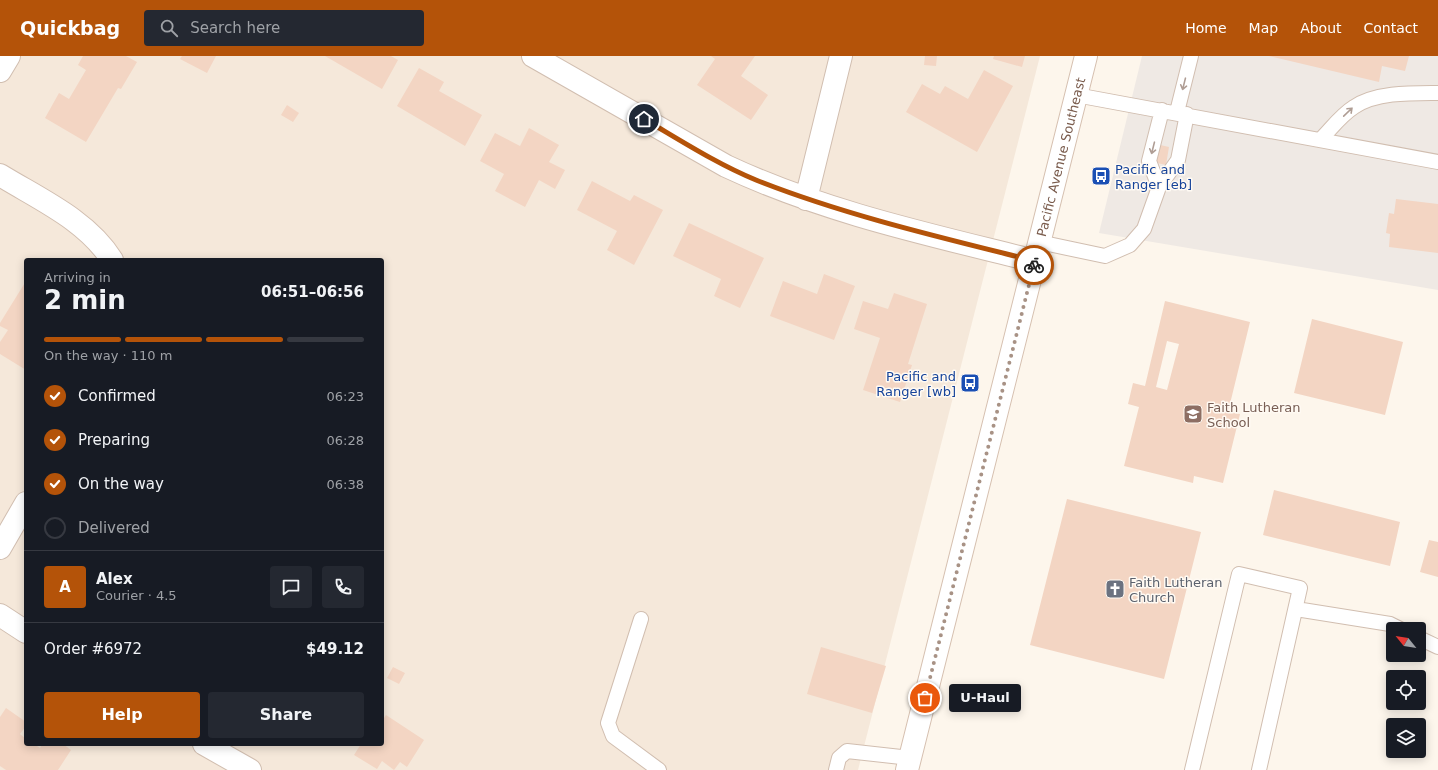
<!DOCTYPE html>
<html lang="en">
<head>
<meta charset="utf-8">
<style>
  body { margin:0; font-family:"DejaVu Sans",sans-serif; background:#242831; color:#f1f3f6; height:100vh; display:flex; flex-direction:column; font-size:15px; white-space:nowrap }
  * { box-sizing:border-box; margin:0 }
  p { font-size:13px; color:#9ea1a6 }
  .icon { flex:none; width:22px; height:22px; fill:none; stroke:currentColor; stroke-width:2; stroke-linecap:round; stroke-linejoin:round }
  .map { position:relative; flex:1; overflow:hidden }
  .details { position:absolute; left:24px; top:202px; width:360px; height:488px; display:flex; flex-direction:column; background:#171b24; border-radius:4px; box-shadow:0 2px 10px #0003 }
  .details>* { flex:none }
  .needle { width:26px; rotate:300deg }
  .buttons { position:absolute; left:1386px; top:566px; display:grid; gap:8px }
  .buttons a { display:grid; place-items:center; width:40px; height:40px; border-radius:4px; background:#171b24; box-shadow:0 2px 10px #0003; font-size:20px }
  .pin { position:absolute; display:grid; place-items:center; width:34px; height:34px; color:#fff; margin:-17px; border:2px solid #fff; border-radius:50%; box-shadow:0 1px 4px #0007 }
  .courier { position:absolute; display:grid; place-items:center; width:40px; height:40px; margin:-20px; border:3px solid #b45309; border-radius:50%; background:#fff; color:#222; box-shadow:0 1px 5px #0007 }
  .bubble { position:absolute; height:28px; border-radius:4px; background:#171b24; box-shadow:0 2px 10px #0003; font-size:13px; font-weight:600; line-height:28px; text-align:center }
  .overview em { font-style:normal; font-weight:600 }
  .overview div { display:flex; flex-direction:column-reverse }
  .overview { display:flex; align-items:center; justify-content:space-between; height:68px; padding:0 20px }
  h1 { font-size:26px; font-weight:600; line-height:30px }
  .bar { display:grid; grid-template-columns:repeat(4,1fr); gap:6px 4px; align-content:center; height:48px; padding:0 20px }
  .bar i { height:5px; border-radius:3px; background:#363941 }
  .bar .on { background:#b45309 }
  .bar p { grid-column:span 4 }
  .line { display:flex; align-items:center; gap:10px; padding:0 20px; border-top:1px solid #363941 }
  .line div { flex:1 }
  .round { display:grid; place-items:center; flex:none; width:42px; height:42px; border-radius:4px; background:#242831 }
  ol { padding:0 20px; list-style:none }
  li { display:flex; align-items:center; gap:12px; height:44px }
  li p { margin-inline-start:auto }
  li .icon { padding:4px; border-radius:50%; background:#b45309; color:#fff; stroke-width:4 }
  li:last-child { color:#9ea1a6 }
  li i { width:22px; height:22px; border:2px solid #363941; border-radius:50% }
  .cta { display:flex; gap:8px; margin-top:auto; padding:8px 20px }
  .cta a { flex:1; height:46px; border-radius:4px; background:#b45309; color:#fff; font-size:16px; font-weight:600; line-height:46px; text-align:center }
  .cta a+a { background:#242831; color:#f1f3f6 }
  header { display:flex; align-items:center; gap:24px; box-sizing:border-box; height:56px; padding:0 20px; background:#b45309; color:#fff }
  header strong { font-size:19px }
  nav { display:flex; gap:22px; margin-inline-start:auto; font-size:14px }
  .search { width:280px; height:36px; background:#242831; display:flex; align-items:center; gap:10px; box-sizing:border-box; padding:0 14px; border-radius:4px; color:#9ea1a6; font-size:15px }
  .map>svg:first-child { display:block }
  .residential { fill:#f5e8da; fill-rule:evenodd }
  .industrial { fill:#efe9e4 }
  .building { fill:#f3d5c3; fill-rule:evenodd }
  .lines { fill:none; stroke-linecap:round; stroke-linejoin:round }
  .lane-casing { stroke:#d1beb0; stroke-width:16 }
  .street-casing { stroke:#d1beb0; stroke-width:24 }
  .secondary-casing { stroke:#d6c0b0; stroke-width:24 }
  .lane { stroke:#fff; stroke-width:14 }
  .street { stroke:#fff; stroke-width:22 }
  .secondary { stroke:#fff; stroke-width:22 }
  .oneway { stroke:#af9d94 }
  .done { stroke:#a89285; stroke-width:4; stroke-dasharray:0 7.2 }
  .route { stroke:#b45309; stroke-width:5 }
  .labels { text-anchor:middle; stroke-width:3; stroke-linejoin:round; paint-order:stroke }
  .street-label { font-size:13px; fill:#7a5c4d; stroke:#fffaf3 }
  .transit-label { font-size:13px; fill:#164399; stroke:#fffaf3; text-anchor:start }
  .education-label { font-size:13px; fill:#785e54; stroke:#fffaf3; text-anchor:start }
  .worship-label { font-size:13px; fill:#5b616d; stroke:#fffaf3; text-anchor:start }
</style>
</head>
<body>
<header>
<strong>Quickbag</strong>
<div class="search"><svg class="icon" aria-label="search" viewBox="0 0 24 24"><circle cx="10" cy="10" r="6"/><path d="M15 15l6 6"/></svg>Search here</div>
<nav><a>Home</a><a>Map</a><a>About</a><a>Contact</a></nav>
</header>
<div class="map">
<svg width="1438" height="714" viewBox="0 0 1438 714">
  <rect width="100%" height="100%" fill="#fdf6ec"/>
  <path class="residential" d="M0,0h1040l-182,714h-858zM26,204h356v484h-356z"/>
  <path class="industrial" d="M1142,0h296v234l-339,-57z"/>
  <path class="building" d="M83,0h43l11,6 -16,27 -3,-1 -32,54 -41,-24 14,-25 10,6 17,-29 -8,-5z
    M182,0h34l-9,17 -27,-14z
    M325,0h66l7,4 -16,29z
    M711,0h44l-14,20 27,19 -17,25 -54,-35 18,-26z
    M925,0h12l-1,10 -12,-1z
    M994,0h31l-3,11 -29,-8z
    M1269,0h140l-4,15 -23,-5 -3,16z
    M419,12l25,14 -5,9 43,24 -17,31 -68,-40z
    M984,14l29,16 -36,66 -71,-40 16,-28 18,10 5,-8 23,13z
    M287,49l12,8 -6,9 -12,-7z
    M529,72l30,17 -10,17 16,8 -10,19 -16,-9 -14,27 -30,-16 9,-17 -24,-13 15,-28 25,13z
    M1156,88l13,3 -3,18 -13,-3z
    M592,125l38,20 4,-6 29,15 -29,55 -27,-15 10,-19 -40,-21z
    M1396,143l42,5v49l-49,-6 1,-13 -4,-1 3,-20 5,1z
    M689,167l75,35 -24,50 -26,-12 7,-17 -48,-23z
    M824,218l31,12 -21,54 -64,-24 13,-35 34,13z
    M26,225v89l-26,-16v-12l8,-12 -8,-4v-3z
    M894,237l33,11 -19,60 4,1 -12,37 -37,-12 17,-52 -26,-9 9,-28 25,8z
    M1165,245l85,21 -22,90 12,2 -17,69 -29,-7 -1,7 -69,-17 15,-59 -11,-3 5,-21 12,3zM1167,285l12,3 -12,46 -11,-3z
    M1312,263l91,23 -18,73 -91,-22z
    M1274,434l126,32 -10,44 -127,-31z
    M1067,443l134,33 -37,147 -134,-34z
    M1429,484l9,2v35l-18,-5z
    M821,591l65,19 -14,47 -65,-19z
    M393,611l12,6 -6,11 -12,-6z
    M6,652l20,14v4l-6,8 6,5v5h8l6,4 2,-4h21l8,6 -13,20h-52l-6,-4v-49z
    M386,659l38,25 -17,27 -7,-5 -6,8 -12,-9 -5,8 -23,-14 7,-11h21v-23z"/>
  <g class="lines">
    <g class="lane-casing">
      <path id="lane" d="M1076,39l362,67
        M1162,54l-13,51 10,26 19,-27 9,-46
        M1177,56l14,-56
        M1320,84c11,-11 21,-25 34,-33 22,-15 58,-14 84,-14
        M1039,186l66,14 25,-11 14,-16 15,-42
        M1296,553l94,15 10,5
        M641,563l-33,104 5,13 46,34
        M1419,582l19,9
        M836,714l3,-12 8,-7 63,7
        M1192,714l47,-196 61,14 -41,182"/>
    </g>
    <g class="street-casing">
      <path id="street" d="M533,0l193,110c98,46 205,69 309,95
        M0,15l9,-15
        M0,119c39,24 87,45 112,85
        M806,143l35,-143
        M0,492l26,-45
        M0,559l26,17
        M204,688l46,26"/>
    </g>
    <g class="secondary-casing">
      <g id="secondary">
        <path id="s1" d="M907,714l179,-714"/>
      </g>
    </g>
    <use href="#lane" class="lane"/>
    <use href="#street" class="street"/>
    <use href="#secondary" class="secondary"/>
  </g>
  <defs><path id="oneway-shaft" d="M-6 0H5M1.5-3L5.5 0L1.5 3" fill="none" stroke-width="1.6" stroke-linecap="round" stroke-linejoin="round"/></defs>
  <g class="oneway">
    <use href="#oneway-shaft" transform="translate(1184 28) rotate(104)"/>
    <use href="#oneway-shaft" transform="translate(1348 56) rotate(-44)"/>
    <use href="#oneway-shaft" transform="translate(1153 92) rotate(104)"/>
  </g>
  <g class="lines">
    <path class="done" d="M925,642l109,-433"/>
    <path class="route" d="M644,63c36,21 73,45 112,61 88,35 187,58 279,81l-1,4"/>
  </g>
  <defs>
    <g id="bus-square" transform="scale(1)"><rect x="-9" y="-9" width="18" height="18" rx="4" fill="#1a4fb4" stroke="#fffaf3"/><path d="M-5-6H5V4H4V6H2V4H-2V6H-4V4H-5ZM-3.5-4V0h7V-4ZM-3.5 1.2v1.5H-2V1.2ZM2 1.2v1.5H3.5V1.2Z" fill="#fff"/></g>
    <g id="school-square" transform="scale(1)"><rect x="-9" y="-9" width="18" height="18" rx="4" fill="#8d6e63" stroke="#fffaf3"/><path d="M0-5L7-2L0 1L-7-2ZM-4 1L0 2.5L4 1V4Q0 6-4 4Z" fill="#fff"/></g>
    <g id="church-square" transform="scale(1)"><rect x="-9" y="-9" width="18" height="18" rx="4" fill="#6b7280" stroke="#fffaf3"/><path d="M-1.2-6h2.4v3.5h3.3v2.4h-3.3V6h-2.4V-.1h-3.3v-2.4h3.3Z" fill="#fff"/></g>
  </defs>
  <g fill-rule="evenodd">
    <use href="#bus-square" x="1101" y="120"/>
    <use href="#bus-square" x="970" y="327"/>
    <use href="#school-square" x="1193" y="358"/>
    <use href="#church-square" x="1115" y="533"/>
  </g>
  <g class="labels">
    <g class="street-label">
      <text dy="5" stroke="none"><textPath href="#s1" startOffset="632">Pacific Avenue Southeast</textPath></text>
    </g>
    <g class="transit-label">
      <text x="1115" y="118">Pacific and<tspan x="1115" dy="15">Ranger [eb]</tspan></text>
      <text x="956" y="325" text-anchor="end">Pacific and<tspan x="956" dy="15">Ranger [wb]</tspan></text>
    </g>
    <g class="education-label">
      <text x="1207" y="356">Faith Lutheran<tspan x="1207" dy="15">School</tspan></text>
    </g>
    <g class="worship-label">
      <text x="1129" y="531">Faith Lutheran<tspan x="1129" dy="15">Church</tspan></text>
    </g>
  </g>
</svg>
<div class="buttons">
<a><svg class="needle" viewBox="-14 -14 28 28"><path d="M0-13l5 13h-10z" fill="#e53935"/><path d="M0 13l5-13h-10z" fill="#9ea1a6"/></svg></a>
<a><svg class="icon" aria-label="locate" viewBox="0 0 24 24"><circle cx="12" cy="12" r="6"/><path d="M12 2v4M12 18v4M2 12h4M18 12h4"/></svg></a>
<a><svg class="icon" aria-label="layers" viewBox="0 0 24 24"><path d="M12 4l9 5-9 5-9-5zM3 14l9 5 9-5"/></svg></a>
</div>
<div class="pin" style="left:925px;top:642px;background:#ea580c"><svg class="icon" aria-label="bag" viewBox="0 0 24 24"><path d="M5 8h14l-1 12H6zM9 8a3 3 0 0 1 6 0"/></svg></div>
<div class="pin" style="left:644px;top:63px;background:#1f2937"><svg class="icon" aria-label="home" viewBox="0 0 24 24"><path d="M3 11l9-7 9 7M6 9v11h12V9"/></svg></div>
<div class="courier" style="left:1034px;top:209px"><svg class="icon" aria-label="bike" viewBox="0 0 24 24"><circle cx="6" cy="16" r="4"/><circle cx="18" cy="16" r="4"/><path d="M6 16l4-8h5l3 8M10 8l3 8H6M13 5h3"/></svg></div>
<div class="bubble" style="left:949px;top:628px;width:72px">U-Haul</div>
<section class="details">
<div class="overview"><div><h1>2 min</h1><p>Arriving in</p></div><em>06:51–06:56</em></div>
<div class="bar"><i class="on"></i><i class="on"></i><i class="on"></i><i></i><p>On the way · 110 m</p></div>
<ol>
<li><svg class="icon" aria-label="check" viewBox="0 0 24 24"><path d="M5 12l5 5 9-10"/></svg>Confirmed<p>06:23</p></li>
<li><svg class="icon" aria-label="check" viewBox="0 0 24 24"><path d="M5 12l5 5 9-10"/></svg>Preparing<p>06:28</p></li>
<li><svg class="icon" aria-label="check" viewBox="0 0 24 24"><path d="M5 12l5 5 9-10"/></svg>On the way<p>06:38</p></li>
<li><i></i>Delivered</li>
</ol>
<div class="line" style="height:72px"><b class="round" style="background:#b45309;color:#fff">A</b><div><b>Alex</b><p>Courier · 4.5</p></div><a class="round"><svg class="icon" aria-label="chat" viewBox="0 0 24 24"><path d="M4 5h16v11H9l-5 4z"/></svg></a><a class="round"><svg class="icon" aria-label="phone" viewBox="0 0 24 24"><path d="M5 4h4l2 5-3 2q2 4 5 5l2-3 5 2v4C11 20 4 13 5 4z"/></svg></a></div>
<div class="line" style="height:52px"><div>Order #6972</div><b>$49.12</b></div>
<div class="cta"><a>Help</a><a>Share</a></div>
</section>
</div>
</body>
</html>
